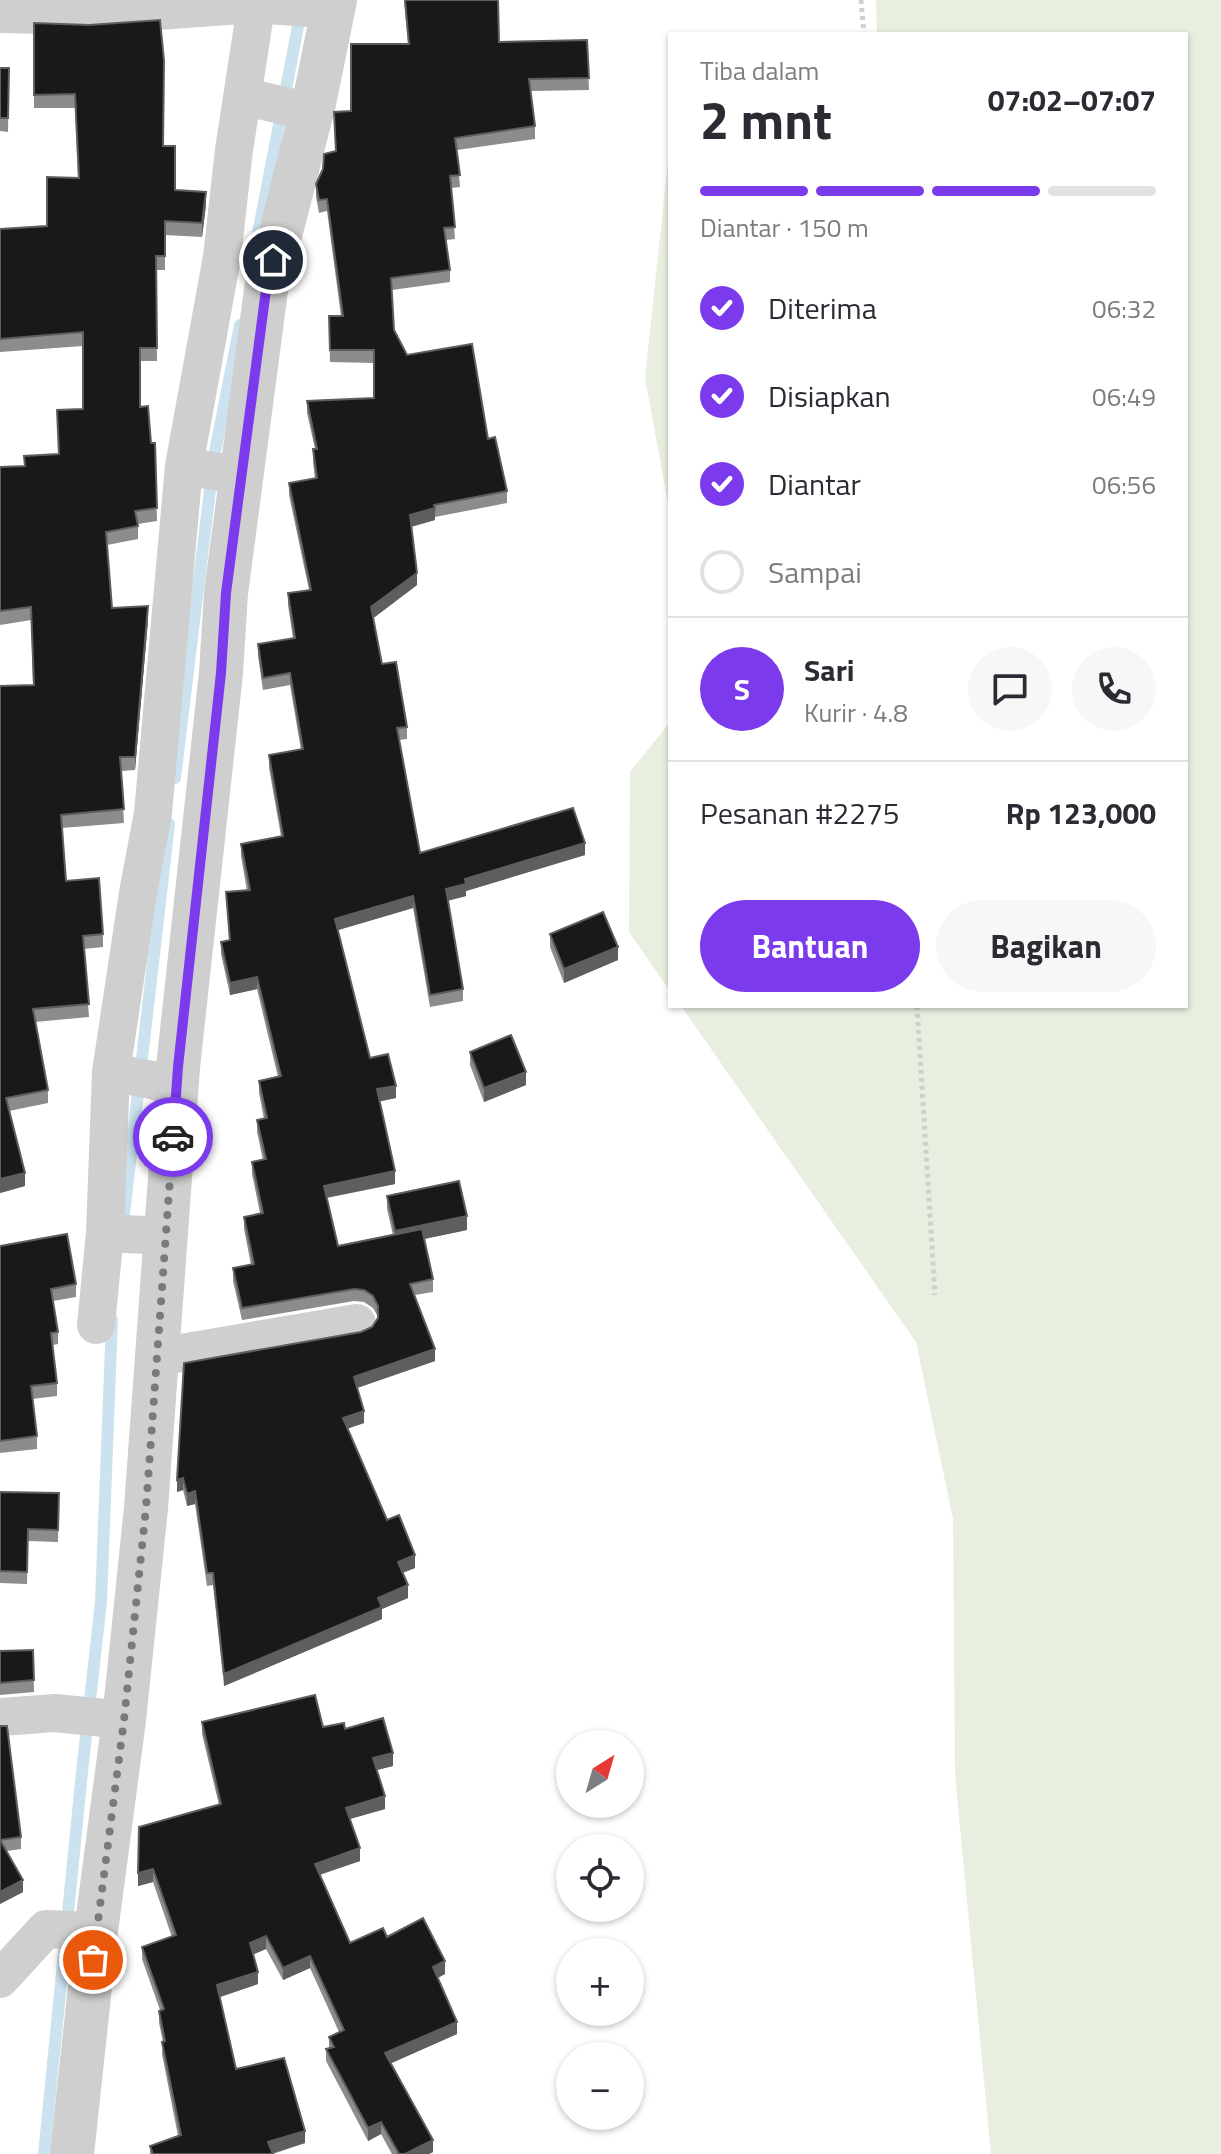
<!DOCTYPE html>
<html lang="id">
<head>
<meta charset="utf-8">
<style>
  body { margin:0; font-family:"Titillium Web",sans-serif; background:#f7f7f7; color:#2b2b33; height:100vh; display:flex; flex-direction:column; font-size:30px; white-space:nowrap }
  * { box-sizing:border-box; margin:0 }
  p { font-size:26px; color:#7c7c81 }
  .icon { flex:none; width:44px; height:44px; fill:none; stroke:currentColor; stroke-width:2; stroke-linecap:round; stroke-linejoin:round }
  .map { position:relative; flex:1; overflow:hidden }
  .panel { position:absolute; left:668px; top:32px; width:520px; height:976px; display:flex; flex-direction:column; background:#fff; border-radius:0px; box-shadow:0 2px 6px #0004 }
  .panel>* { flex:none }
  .needle { width:52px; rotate:37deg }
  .fabs { position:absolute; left:556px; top:1730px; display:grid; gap:16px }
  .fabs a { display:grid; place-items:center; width:88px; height:88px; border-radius:50%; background:#fff; box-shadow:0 2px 6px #0004; font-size:40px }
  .pin { position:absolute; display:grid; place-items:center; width:68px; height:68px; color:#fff; margin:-34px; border:4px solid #fff; border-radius:50%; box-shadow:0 2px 8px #0007 }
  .courier { position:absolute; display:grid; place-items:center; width:80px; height:80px; margin:-40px; border:6px solid #7c3aed; border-radius:50%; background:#fff; color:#222; box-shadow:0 2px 10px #0007 }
  .headline em { font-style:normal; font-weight:700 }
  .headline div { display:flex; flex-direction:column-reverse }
  .headline { display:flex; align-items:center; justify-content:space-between; height:136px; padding:0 32px }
  h1 { font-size:52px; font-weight:700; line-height:60px }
  .bar { display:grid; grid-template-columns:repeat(4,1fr); gap:12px 8px; align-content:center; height:96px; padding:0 32px }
  .bar i { height:10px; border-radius:6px; background:#e1e1e2 }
  .bar .active { background:#7c3aed }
  .bar p { grid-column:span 4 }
  .line { display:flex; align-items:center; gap:20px; padding:0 32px; border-top:2px solid #e1e1e2 }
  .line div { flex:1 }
  .round { display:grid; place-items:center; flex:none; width:84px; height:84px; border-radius:42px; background:#f7f7f7 }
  ol { padding:0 32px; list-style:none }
  li { display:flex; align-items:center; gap:24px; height:88px }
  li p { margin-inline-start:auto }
  li .icon { padding:8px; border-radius:50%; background:#7c3aed; color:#fff; stroke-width:4 }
  li:last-child { color:#7c7c81 }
  li i { width:44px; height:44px; border:4px solid #e1e1e2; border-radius:50% }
  .primary-button { display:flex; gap:16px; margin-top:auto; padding:16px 32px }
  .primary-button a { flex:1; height:92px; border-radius:48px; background:#7c3aed; color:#fff; font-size:32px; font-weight:700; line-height:92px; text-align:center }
  .primary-button a+a { background:#f7f7f7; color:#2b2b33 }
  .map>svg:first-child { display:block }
  .green { fill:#e8efe0 }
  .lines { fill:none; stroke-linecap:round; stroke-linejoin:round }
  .stream { stroke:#cce2ef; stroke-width:12 }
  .path { stroke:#cfcfcf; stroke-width:5; stroke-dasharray:4 4; stroke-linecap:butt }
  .minor { stroke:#cfcfcf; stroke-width:38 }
  .tertiary { stroke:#cfcfcf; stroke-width:44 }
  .wall { fill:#8c8c8c }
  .shaded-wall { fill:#5e5e5e }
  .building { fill:#191919; stroke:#5e5e5e; stroke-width:2 }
  .done { stroke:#7a7a7a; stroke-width:8; stroke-dasharray:0 14.4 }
  .route { stroke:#7c3aed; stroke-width:10 }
</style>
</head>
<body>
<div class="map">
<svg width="1221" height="2154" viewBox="0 0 1221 2154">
  <rect width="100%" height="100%" fill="#fff"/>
  <path class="green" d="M876,0h345v2154h-230l-36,-379 -2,-256 -37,-177 -235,-336h505v-972h-309z
    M670,142v372l-25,-136z
    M670,722v269l-41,-59 1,-160z"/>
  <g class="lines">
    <path class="stream" d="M256,244l45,-233
      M175,778l39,-321 26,-132
      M123,1223l46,-399
      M44,2154l38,-382 19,-170 11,-282"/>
    <path class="path" d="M861,0l3,34
      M917,1006l18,289"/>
    <path class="minor" d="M0,14l89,2 166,-12 79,6
      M243,101l16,-1 52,12
      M184,466l58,10
      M111,1072l66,13
      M105,1233l61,3
      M96,1325l9,-92 6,-161 27,-179 15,-80 31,-347 38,-209 12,-107 23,-150
      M158,1357l199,-34
      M0,1717l55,-4 69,7
      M0,1979l46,-50 50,2"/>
    <path class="tertiary" d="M72,2154l24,-223 28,-211 22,-212 32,-441 43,-394 5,-80 40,-303 48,-187 21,-103"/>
  </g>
  <path class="wall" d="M404,0h94l1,42 88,-2 2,50 -58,1 4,35v13l-78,11 3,37 -9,1 4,51 -9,1 4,30v12l-58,8 2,40 13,25 81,84 19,52v12l-72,14v3l-24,7 6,58 -44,33 9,46 25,63v12l-8,1 21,113 165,2 -119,36v5l-18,5 15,88v12l-33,6 -17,-99 -75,22 32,128 26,40 -16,3 15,83 -68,14 11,48 55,-11 -6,-26v-13l80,34 -43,9 9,40v13l-18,3 20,66 -78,27 7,35 -17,6 40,91 28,48 -12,5 5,25 -26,11v10l-158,67 -11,-101 -6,1 -12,-82 -8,2 -4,-16 -6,2v-12l184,-148 11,-5 6,-10 -5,-9 -9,-6 -10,-1 -112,19 -9,-39v-13l18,-3 -7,-36v-12l16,-4 -8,-39v-12l11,-2 -6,-28v-12l7,-1 -5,-26v-12l19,-4 -21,-88 -27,6 -9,-41v-12l8,-2 -3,-48 21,-1 -6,-35v-12l40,-8 -12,-68v-13l32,-5 -11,-65 -27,5 -5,-34v-12l35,-6 -5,-33v-12l21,-3 -20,-95v-12l26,-4 -2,-17v-13h2l-8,-36v-12l67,-3v-35l-44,-1 -1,-46h12l-14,-105 -8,2 -3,-16v-13l19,-33 16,-40 57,-67z
    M34,23l129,123 12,44 31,15 -4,32 -37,-2v35h-9l1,91h-17v46l11,36h4l2,78 -19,3v15l-31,6 5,63 36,12 -13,150 -14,1 3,52 -62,5 4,53 37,53v13l-19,2 5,68 -54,5 13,68v13l-39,8 16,75 -25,7v-507l33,-1 -2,-65 -31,5v-158l24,-1v-10l34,-2 25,-45v-63l-83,6v-123l47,-3 31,-48 -3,-70h-41z
    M0,68h9l-1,64 -8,-1z
    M550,934l68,26 -54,23 -14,-36z
    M470,1052l56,33 -42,17 -14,-37z
    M0,1246l76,38v13l-23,4 5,31v12l-5,1 4,38v13l-25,3 5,37v13l-37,4z
    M0,1492l59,1 -1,49 -30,-1 -1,43 -27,-1z
    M33,1650l1,42 -34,3v-44z
    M202,1722l143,7 48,37 -16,4 8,39 -35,10 10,42 -40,14 30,68 37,-6 58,37 -7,4 19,56 -66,29 42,89 -4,2h-37l-11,-20 -13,7 -42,-80v-12l3,-1v-11l10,-5 -29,-64 -27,12 -17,-31 -13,5 5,30 -38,13 16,72 69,74 -32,11h-123v-8l28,-10 -16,-82 1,-12 -4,-19v-12l1,-1 -18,-51v-12l30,-10 -19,-55 -15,4 81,-81 -17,-71z
    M0,1726l21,111v12l-14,2 16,41 -23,12z"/>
  <path class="shaded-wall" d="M206,192v13l-4,32v-14z
    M435,508v12l-25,7v-12z
    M417,573v12l-46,35v-13z
    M148,606v14l-13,150v-13z
    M585,843v12l-119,36v5l-20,5v-12l19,-10z
    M413,896v12l-78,23v-12z
    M618,947v13l-54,23v-14z
    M257,977v12l-27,6v-12z
    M526,1072v13l-42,17v-14z
    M396,1086v12l-19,4v-13z
    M395,1171v13l-71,14v-12z
    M25,1173v13l-25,7v-14z
    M467,1216v14l-72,15v-14z
    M435,1349v12l-81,28v-12z
    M364,1411v12l-21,7v-12z
    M183,1478v12l-6,2v-12z
    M195,1491v13l-8,2v-12z
    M415,1555v13l-17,6v-12z
    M408,1585v13l-26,11v10l-158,67v-12l154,-76z
    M393,1753v13l-20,5v-13z
    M385,1796v13l-39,11v-12z
    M360,1848v13l-45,15v-12z
    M153,1869v13l-15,4v-13z
    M23,1880v12l-23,12v-12z
    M266,1936v13l-16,7v-13z
    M310,1956v12l-27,12v-12z
    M445,1961v13l-12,6v-13z
    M258,1972v12l-41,14v-13z
    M457,2022v12l-72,32v-13z
    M381,2122v12l-13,7v-13z
    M305,2131v12l-35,11 -2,-12z
    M433,2140v12l-4,2h-24z"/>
  <path class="building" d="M405,0h93l1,42 88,-2 2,38 -60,1 6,47 -80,12 5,37 -10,1 5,51 -11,1 6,42 -59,8 3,52 13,25 65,-11 16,95 7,-2 12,54 -73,14 1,3 -25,7 7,58 -46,34 11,57 14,-2 11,65 -10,1 23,125 153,-45 12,35 -120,36 1,5 -20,5 17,100 -33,6 -17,-99 -78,23 35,139 18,-4 8,32 -19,3 18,82 -71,15 14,60 84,-17 11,50 -23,5 25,65 -81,28 10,34 -21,7 44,102 12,-5 16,40 -17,7 10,23 -30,13 4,9 -158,67 -11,-101h-6l-12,-82 -8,3 -4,-16 -6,2 7,-117 177,-31 11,-5 6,-9v-12l-5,-10 -9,-6 -10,-1 -112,19 -9,-40 21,-4 -10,-47 19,-4 -11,-51 14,-3 -9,-39 10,-2 -8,-37 22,-5 -24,-99 -27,6 -9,-41 9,-2 -4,-48 24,-2 -9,-46 42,-8 -14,-81 34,-6 -13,-76 -27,5 -5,-34 37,-6 -7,-45 23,-3 -22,-107 28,-5 -4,-29h4l-10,-48 67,-3v-48h-44l-1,-34h14l-16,-117 -8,1 -3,-16 7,-15 1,-15 12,-3 -2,-39 17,-1v-67h58z
    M160,20l4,41 -1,85h12v44l31,2 -4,31 -37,-2v35h-9l1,92h-17v59l8,-1 3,37h4l2,65 -22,3 3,15 -32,6 6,76 36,-2 -13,151h-15l4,52 -63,6 5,66 33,-3 4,56 -20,2 6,68 -56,5 15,81 -42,8 19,75 -25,6v-493l34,-1 -3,-78 -31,4v-144l25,-1 -1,-10 35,-2 -2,-44 26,-1v-77l-83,7v-110l47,-3v-49l32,1 -4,-84 -41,1v-72l55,2z
    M0,68h9l-1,50h-8z
    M603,912l15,35 -54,22 -14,-35z
    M511,1035l15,37 -42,16 -14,-36z
    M459,1181l8,35 -72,15 -8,-35z
    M67,1234l9,50 -25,5 7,43 -7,1 6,50 -26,3 6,50 -37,5v-195z
    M0,1492l59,1 -1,37 -30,-1 -1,43 -27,-1z
    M33,1650l1,30 -34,3v-32z
    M315,1695l8,32 21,-4 1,6 38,-11 10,35 -20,5 12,38 -39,12 14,40 -45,16 35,79 33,-15 4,9 36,-19 22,43 -12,6 24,55 -72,31 48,87 -28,14h-6l-18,-32 -13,6 -42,-79 8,-2 -5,-10 15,-7 -34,-74 -27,12 -17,-32 -16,7 8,29 -41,13 19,84 48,-11 21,73 -37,11 5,12h-120l-3,-8 31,-11 -19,-93 3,-1 -6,-30 5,-2 -22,-62 34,-12 -23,-66 -15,4 1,-46 82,-23 -19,-82z
    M0,1726h7l14,111 -21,3 23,40 -23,12z"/>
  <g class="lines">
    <path class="done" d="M93,1960l31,-240 22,-212 27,-371"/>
    <path class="route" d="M173,1137l5,-70 43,-394 5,-80 40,-303 7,-30"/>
  </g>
</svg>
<div class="fabs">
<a><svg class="needle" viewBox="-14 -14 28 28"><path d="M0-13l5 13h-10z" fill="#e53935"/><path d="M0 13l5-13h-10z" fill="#7c7c81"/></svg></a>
<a><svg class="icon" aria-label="locate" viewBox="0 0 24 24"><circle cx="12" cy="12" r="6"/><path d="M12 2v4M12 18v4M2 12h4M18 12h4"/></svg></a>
<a>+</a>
<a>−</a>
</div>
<div class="pin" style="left:93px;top:1960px;background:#ea580c"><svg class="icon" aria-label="bag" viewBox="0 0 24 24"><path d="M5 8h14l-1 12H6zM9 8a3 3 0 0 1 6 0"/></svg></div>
<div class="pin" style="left:273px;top:260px;background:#1f2937"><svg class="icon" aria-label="home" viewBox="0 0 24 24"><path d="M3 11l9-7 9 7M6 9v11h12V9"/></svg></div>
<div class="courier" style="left:173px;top:1137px"><svg class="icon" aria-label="car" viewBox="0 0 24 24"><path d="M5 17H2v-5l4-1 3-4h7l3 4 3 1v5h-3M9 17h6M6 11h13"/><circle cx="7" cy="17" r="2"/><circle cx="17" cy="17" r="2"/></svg></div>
<section class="panel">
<div class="headline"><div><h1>2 mnt</h1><p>Tiba dalam</p></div><em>07:02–07:07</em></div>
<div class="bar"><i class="active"></i><i class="active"></i><i class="active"></i><i></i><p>Diantar · 150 m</p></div>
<ol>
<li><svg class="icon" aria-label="check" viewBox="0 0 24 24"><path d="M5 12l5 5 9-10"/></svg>Diterima<p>06:32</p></li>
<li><svg class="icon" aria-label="check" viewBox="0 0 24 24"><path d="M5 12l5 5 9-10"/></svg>Disiapkan<p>06:49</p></li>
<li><svg class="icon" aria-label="check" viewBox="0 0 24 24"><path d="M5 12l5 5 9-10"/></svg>Diantar<p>06:56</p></li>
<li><i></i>Sampai</li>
</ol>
<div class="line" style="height:144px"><b class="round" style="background:#7c3aed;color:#fff">S</b><div><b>Sari</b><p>Kurir · 4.8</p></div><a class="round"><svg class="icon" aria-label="chat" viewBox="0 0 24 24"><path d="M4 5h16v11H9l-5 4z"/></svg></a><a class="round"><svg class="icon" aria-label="phone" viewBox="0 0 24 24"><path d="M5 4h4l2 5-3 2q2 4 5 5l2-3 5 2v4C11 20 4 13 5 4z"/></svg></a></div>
<div class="line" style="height:104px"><div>Pesanan #2275</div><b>Rp 123,000</b></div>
<div class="primary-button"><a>Bantuan</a><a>Bagikan</a></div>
</section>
</div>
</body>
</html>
